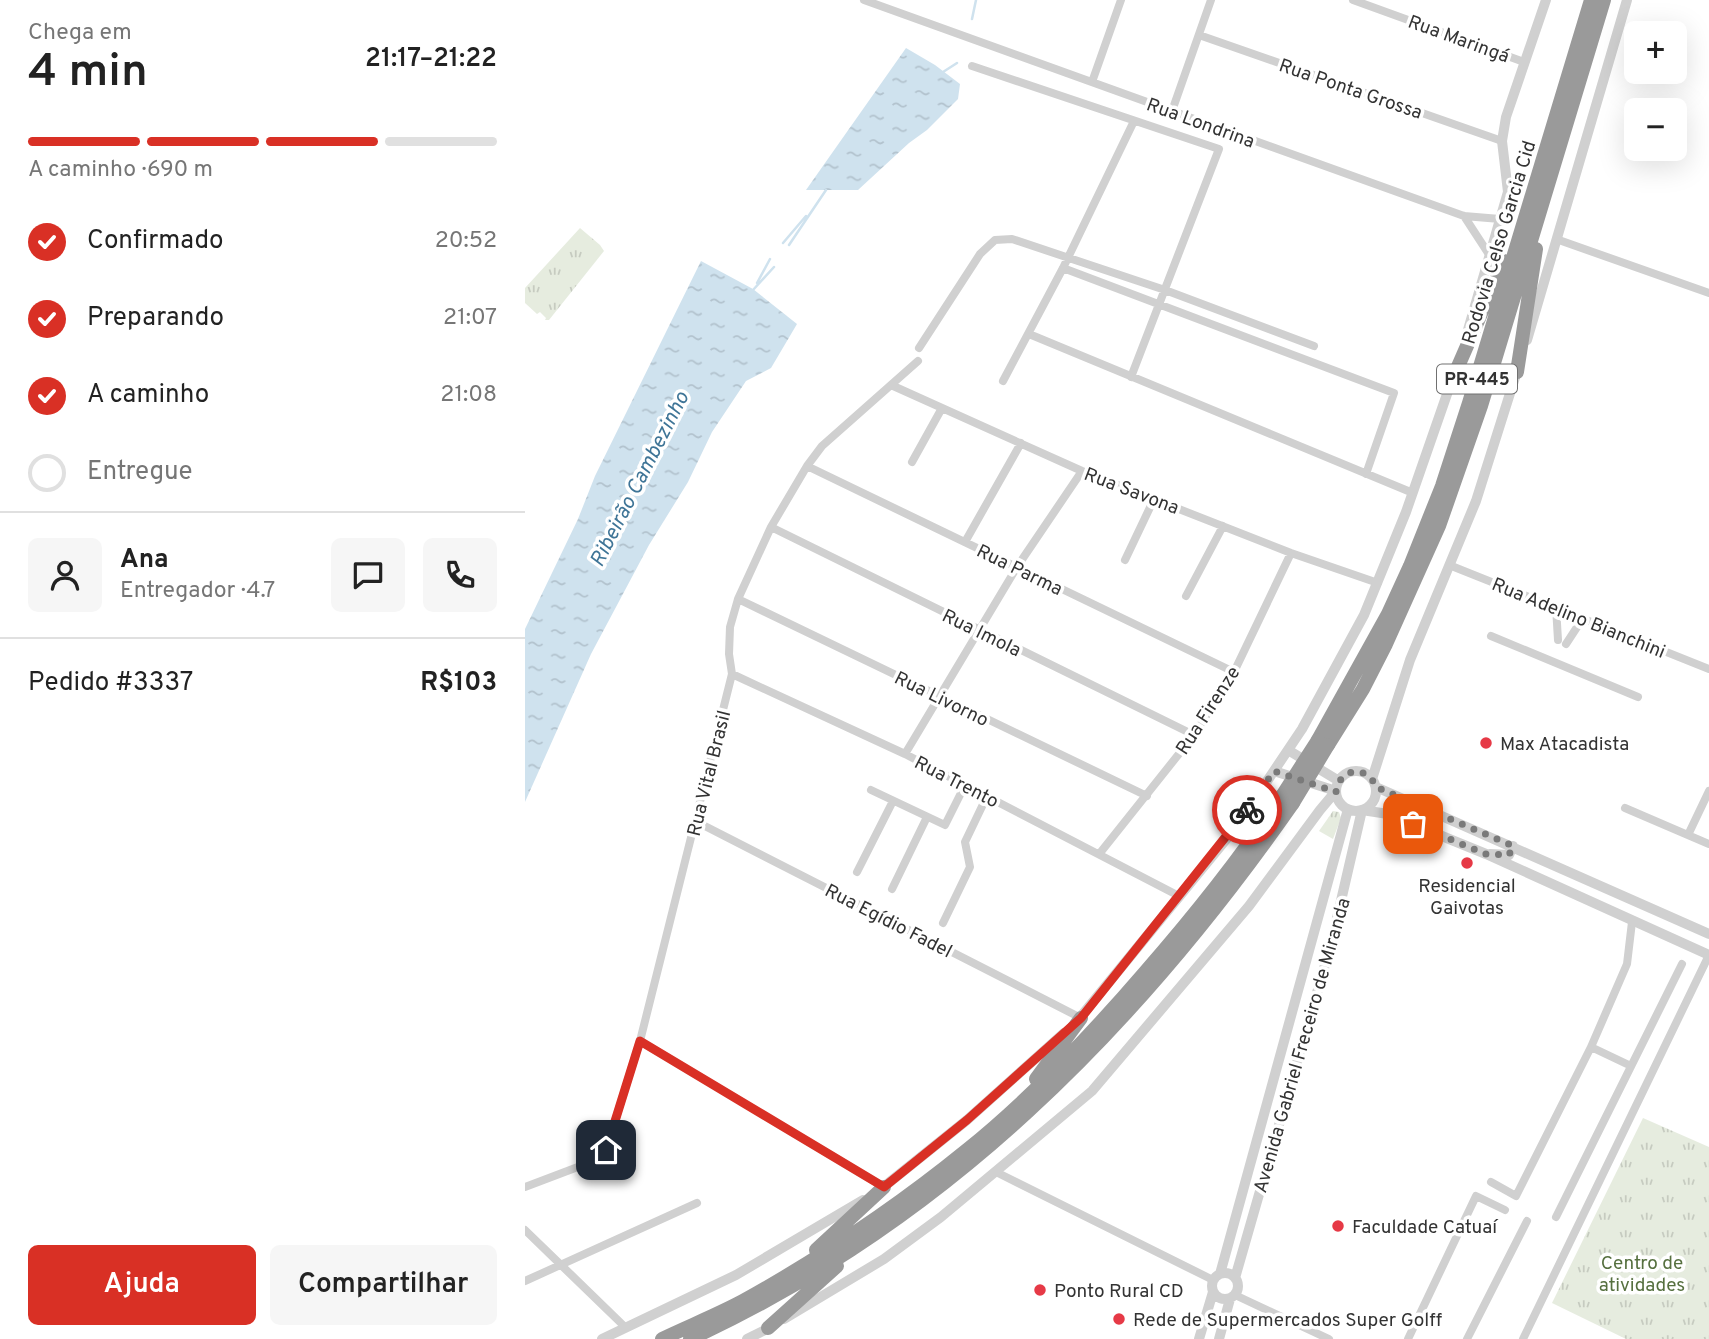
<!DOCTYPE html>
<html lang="pt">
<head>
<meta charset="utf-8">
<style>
  body { margin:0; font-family:Overpass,sans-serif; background:#f6f6f6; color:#222; height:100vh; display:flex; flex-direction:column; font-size:26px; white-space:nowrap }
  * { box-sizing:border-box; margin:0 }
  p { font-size:23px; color:#767676 }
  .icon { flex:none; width:38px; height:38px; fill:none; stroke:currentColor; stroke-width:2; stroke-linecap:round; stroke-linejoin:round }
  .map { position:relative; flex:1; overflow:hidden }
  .drawer { display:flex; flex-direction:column; background:#fff; width:525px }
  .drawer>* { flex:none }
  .controls { position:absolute; left:1099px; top:21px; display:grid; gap:14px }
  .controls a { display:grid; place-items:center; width:63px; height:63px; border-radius:10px; background:#fff; box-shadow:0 7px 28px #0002; font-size:35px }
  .pin { position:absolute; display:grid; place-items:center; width:60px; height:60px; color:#fff; margin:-30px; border-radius:14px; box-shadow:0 4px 10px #0006 }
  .courier { position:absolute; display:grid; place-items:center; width:70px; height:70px; margin:-35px; border:5px solid #d93025; border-radius:50%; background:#fff; color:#222; box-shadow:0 2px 9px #0007 }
  .head em { font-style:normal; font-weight:600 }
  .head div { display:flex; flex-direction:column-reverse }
  .head { display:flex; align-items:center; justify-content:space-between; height:119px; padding:0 28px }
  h1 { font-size:46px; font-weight:600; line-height:52px }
  .bar { display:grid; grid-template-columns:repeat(4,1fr); gap:10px 7px; align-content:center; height:84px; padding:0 28px }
  .bar i { height:9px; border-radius:5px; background:#e0e0e0 }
  .bar .selected { background:#d93025 }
  .bar p { grid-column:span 4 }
  .line { display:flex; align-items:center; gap:18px; padding:0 28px; border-top:2px solid #e0e0e0 }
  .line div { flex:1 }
  .round { display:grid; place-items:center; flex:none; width:74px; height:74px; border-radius:10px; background:#f6f6f6 }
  ol { padding:0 28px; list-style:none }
  li { display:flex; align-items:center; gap:21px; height:77px }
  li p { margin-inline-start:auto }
  li .icon { padding:7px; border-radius:50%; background:#d93025; color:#fff; stroke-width:4 }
  li:last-child { color:#767676 }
  li i { width:38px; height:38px; border:4px solid #e0e0e0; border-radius:50% }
  .primary-button { display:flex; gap:14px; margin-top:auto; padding:14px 28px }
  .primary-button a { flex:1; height:80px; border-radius:10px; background:#d93025; color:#fff; font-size:28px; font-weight:600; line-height:80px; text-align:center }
  .primary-button a+a { background:#f6f6f6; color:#222 }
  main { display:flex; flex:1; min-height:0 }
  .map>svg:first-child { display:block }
  .grass { fill:url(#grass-tufts) }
  .water { fill:url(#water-ripples) }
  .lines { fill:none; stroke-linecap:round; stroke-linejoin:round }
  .stream { stroke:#cfe2ee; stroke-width:2.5 }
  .minor { stroke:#d0d0d0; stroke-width:8 }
  .tertiary { stroke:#d0d0d0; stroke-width:10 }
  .motorway { stroke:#9a9a9a; stroke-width:14 }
  .motorway-bridge { stroke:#9a9a9a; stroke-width:14 }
  .done { stroke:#7a7a7a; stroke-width:7; stroke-dasharray:0 12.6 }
  .route { stroke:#d93025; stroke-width:9 }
  .poi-dot { fill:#e63946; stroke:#fff; stroke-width:2.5 }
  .labels { text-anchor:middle; stroke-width:7; stroke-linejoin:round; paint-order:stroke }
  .shield { fill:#fff; stroke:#707070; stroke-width:2 }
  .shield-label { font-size:18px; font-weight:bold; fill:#333 }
  .street-label { font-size:19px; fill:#333; stroke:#fff }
  .poi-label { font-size:19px; fill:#333; stroke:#fff; text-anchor:start }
  .park-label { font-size:19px; fill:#56703f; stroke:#fff }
  .water-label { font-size:21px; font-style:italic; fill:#3f7597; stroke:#fff }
</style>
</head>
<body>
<main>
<section class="drawer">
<div class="head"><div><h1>4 min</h1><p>Chega em</p></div><em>21:17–21:22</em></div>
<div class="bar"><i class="selected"></i><i class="selected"></i><i class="selected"></i><i></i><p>A caminho · 690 m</p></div>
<ol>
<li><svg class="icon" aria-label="check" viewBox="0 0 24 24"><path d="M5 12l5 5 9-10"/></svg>Confirmado<p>20:52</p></li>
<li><svg class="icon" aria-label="check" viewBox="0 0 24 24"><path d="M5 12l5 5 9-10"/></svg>Preparando<p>21:07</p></li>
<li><svg class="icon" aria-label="check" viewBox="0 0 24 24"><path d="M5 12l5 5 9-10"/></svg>A caminho<p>21:08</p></li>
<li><i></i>Entregue</li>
</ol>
<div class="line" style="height:126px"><a class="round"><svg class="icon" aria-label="person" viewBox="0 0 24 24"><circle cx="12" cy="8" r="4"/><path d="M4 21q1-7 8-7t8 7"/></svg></a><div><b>Ana</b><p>Entregador · 4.7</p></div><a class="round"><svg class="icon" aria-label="chat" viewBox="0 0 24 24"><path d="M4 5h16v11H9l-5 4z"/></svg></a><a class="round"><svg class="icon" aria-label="phone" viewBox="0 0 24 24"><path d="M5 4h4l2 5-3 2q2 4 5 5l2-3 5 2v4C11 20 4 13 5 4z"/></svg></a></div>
<div class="line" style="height:91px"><div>Pedido #3337</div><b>R$103</b></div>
<div class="primary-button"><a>Ajuda</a><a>Compartilhar</a></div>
</section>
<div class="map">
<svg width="1184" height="1339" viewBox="0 0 1184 1339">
  <defs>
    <pattern id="grass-tufts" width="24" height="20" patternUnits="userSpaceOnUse" patternTransform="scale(1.75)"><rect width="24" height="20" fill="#e6ecdf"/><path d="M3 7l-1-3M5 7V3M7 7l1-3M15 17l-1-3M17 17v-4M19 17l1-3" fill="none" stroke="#c6cbc0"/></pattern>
    <pattern id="water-ripples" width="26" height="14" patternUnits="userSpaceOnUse" patternTransform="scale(1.75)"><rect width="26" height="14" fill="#cfe2ee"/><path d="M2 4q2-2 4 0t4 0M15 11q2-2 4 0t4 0" fill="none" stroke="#b2c2cd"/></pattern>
  </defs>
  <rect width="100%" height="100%" fill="#fff"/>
  <path class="grass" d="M55,228l20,17 4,6 -55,69h-4l1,-2 -6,-6 -3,2 -12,-11v-15z
    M808,811l6,1 2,6 -8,21 -14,-8z
    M1118,1118l66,29v192h-83l-74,-36z"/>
  <path class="water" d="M381,48l29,17 25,19 -2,15 -31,31 -18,13 -51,47h-52z
    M176,261l52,28 44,35 -26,44 -25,13 -34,51 -24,50 -39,63 -58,109 -66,148v-173l53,-110 17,-43z"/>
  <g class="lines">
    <path class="stream" d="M447,19l4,-19
      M418,72l14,-9
      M258,243l23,-27
      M264,245l37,-55
      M232,283l13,-24
      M228,290l21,-23"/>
    <path class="minor" d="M339,0l600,216 36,3
      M828,0l171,62
      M674,35l303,106
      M447,66l247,83 -88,228
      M567,82l29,-82
      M647,111l39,-111
      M939,216l26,40
      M1031,239l153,54
      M538,268l331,125 -28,81
      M504,334l384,159
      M394,348l61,-94 15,-14 17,-1 153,51 149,56
      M478,381l60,-113 71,-147
      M366,385l191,86 209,82 87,30
      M387,462l30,-54
      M282,466l427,206
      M246,527l423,208
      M440,542l56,-99
      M600,560l29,-61
      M924,565l260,104
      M661,596l37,-70
      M213,599l409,197
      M1031,607l2,33
      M966,636l147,61
      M1041,644l17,-26
      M207,674l173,80 274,142
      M380,754l112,-187 65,-96
      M346,790l74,35 20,-40
      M1100,808l84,36
      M172,822l384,196
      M1163,835l21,-44
      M575,853l94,-118 40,-63 57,-119
      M332,872l36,-71
      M367,889l35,-72
      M418,923l27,-56 -5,-25 22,-46
      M115,1041l244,146
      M1066,1047l40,19
      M471,1172l217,108
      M966,1182l25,14 75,-149 36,-83 5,-42
      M0,1187l66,-25 15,-12 34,-109 92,-367 -3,-20 1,-27 8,-28 33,-72 36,-61 15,-20 96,-85
      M1031,1217l126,-253
      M0,1230l100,97
      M0,1281l172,-78
      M710,1295l94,44
      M883,1339l68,-143 29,14
      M942,1339l60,-118
      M998,1339l186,-384"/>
    <path class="tertiary" d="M943,330l40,-138 -6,-51 4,-24 40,-117
      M1002,340l100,-340
      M763,750l51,31
      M811 791a20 20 0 1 1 40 0a20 20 0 1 1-40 0Z
      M847,779l38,-119 66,-159 42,-133
      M851,787l333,147
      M965,854l19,1 4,-9
      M553,1020l159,-194 65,-97 62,-114 42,-103 48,-138
      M356,1189l86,-69 97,-87
      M687 1286a13 13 0 1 1 26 0a13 13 0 1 1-26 0Z
      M695,1274l128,-465
      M710,1278l96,-334 31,-134 26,4 98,40 223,101
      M259,1319l100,-60 57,-42 151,-126 157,-185 71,-96 16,-19 -62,-20
      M77,1339l134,-64 127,-75
      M222,1339l24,-12
      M674,1339l14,-47
      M694,1339l11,-40"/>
    <path class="motorway" d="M992,372l19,-123
      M928,378l51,-117
      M793,740l70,-126 22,-48 32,-80 27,-83 122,-403
      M803,745l35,-56 23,-45 53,-118 42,-120 123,-406
      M511,1079l45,-61
      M291,1250l68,-63
      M243,1328l69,-62
      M137,1339c27,-13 55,-24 81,-38 79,-44 154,-94 224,-151 66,-53 124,-115 179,-179 49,-56 95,-114 136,-175
      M165,1339c254,-117 445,-310 603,-536"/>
    <path class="motorway-bridge" d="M757,796l36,-56
      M768,803l35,-58"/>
  </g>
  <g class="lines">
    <path class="done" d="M722,810l27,-39 62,21c3,-24 31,-28 40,-5l137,59 -4,9 -23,-1 -73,-30"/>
    <path class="route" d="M81,1150l34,-109 244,146 83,-67 114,-102 166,-208"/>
  </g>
  <g class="poi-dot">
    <circle cx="961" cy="743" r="7"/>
    <circle cx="942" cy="863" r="7"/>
    <circle cx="813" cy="1226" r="7"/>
    <circle cx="515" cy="1290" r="7"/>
    <circle cx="594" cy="1319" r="7"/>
  </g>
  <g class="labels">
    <rect class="shield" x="912" y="364.5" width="80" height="29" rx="5"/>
    <g class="shield-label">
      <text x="952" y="385">PR-445</text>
    </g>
    <g class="street-label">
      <text transform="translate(934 38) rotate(20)" y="7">Rua Maringá</text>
      <text transform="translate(826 88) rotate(19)" y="7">Rua Ponta Grossa</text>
      <text transform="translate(676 122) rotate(20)" y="7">Rua Londrina</text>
      <text transform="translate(973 242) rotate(-73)" y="7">Rodovia Celso Garcia Cid</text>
      <text transform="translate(607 490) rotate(21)" y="7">Rua Savona</text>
      <text transform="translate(495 569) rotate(26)" y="7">Rua Parma</text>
      <text transform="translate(1054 617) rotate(22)" y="7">Rua Adelino Bianchini</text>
      <text transform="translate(457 632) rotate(26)" y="7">Rua Imola</text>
      <text transform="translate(417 698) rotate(26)" y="7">Rua Livorno</text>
      <text transform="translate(682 710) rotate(-57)" y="7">Rua Firenze</text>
      <text transform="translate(183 773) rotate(-76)" y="7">Rua Vital Brasil</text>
      <text transform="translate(432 781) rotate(27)" y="7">Rua Trento</text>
      <text transform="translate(364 920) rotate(27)" y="7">Rua Egídio Fadel</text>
      <text transform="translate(776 1045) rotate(-74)" y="7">Avenida Gabriel Freceiro de Miranda</text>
    </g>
    <g class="poi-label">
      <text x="975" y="750">Max Atacadista</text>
      <text x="942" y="892" text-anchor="middle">Residencial<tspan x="942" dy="22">Gaivotas</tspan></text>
      <text x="827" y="1233">Faculdade Catuaí</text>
      <text x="529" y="1297">Ponto Rural CD</text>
      <text x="608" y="1326">Rede de Supermercados Super Golff</text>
    </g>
    <g class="park-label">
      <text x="1117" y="1269">Centro de<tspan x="1117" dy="22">atividades</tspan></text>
    </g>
    <g class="water-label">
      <text transform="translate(114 479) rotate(-63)" y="7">Ribeirão Cambezinho</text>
    </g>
  </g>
</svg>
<div class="controls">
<a>+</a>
<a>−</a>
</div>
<div class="pin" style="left:888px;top:824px;background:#ea580c"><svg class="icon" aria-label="bag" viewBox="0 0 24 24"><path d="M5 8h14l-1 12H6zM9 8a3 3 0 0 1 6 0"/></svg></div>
<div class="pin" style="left:81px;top:1150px;background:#1f2937"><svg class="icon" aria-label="home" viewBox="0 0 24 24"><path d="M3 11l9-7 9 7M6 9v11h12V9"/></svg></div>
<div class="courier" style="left:722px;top:810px"><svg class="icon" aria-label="bike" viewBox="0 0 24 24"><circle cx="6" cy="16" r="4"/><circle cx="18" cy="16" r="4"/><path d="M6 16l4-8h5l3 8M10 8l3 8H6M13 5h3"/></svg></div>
</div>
</main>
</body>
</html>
